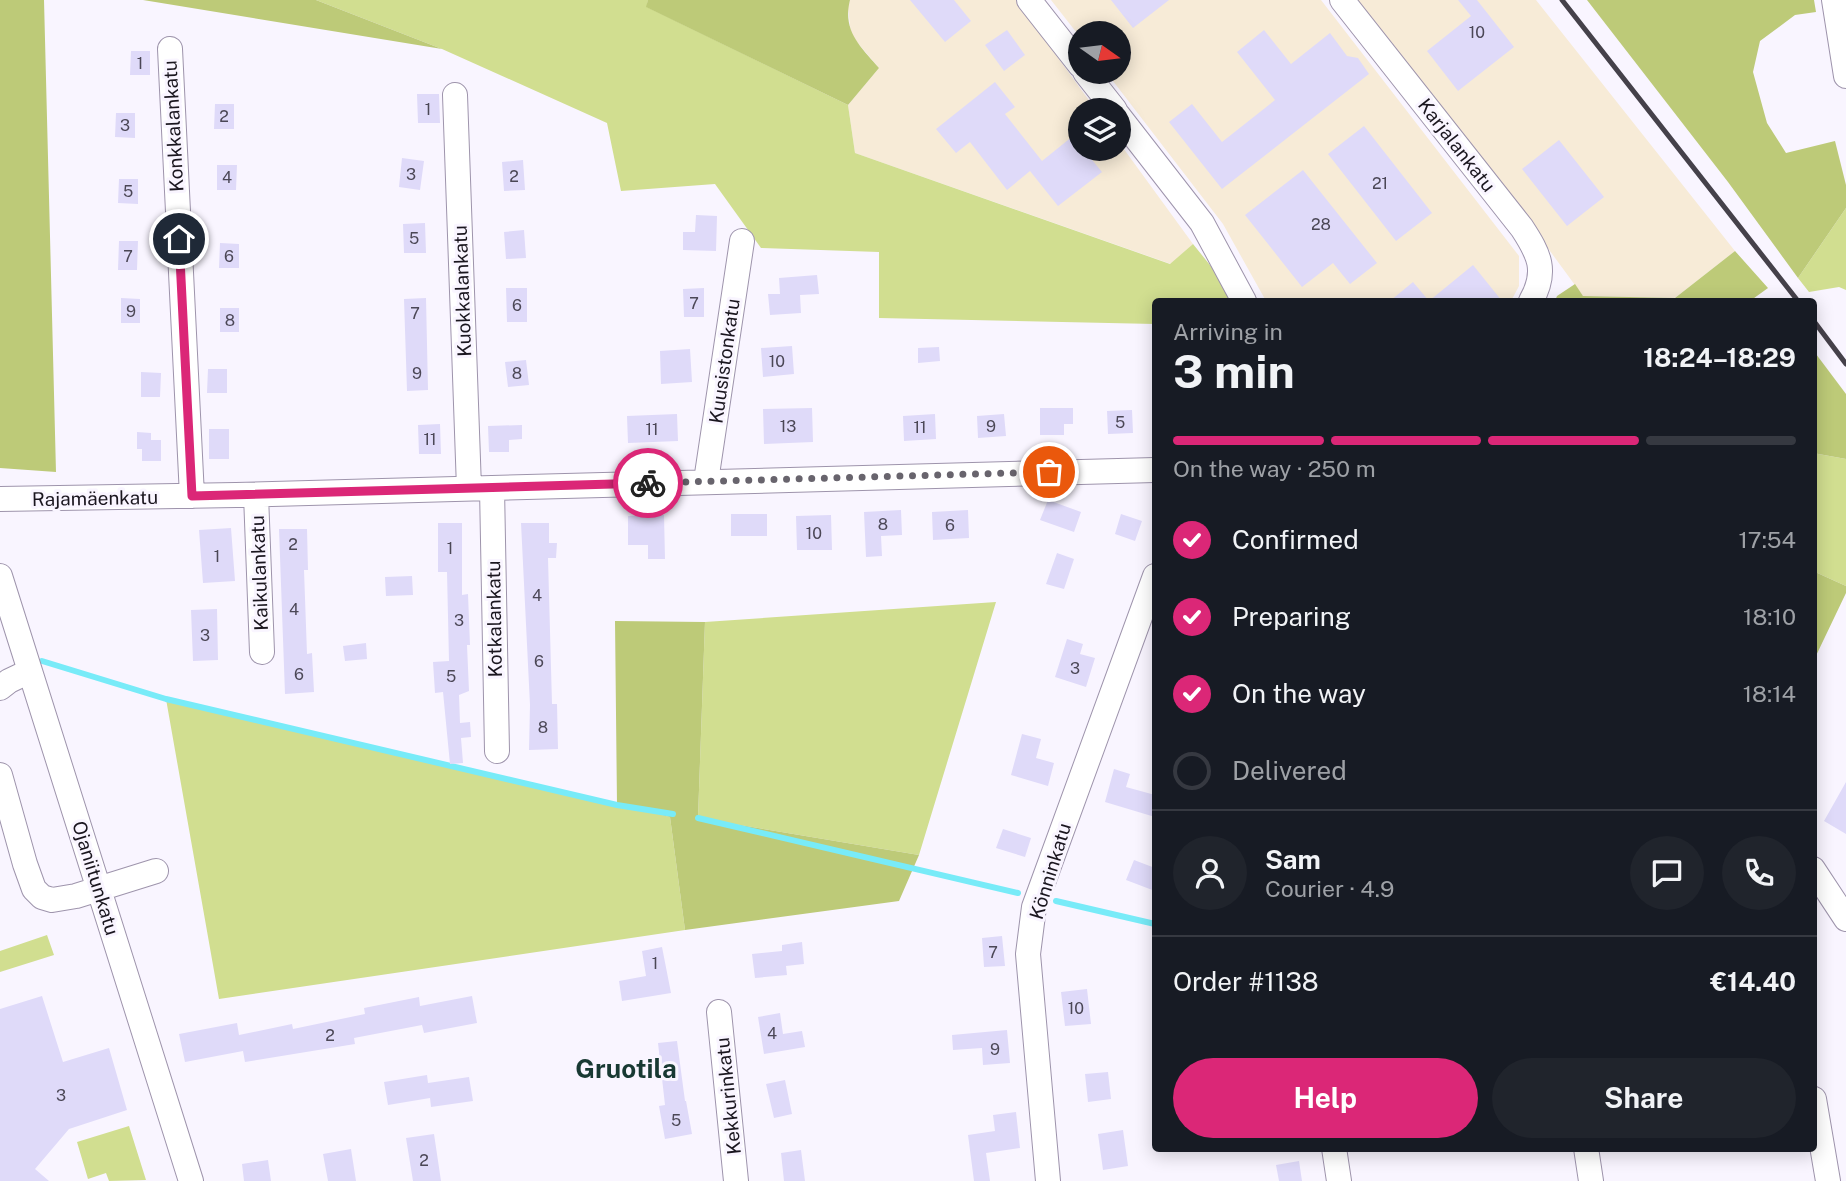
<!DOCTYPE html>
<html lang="en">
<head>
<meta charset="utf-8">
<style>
  body { margin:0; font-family:"Public Sans",sans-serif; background:#20242c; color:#f1f3f6; height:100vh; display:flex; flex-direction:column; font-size:26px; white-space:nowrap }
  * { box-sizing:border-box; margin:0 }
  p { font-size:23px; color:#9ea1a6 }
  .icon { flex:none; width:38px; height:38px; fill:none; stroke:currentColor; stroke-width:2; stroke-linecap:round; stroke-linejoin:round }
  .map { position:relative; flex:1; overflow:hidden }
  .panel { position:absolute; left:1152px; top:298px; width:665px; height:854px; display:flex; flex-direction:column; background:#171b24; border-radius:7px; box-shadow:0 4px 18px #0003 }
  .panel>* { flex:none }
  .needle { width:46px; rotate:104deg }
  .tools { position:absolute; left:1068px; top:21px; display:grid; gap:14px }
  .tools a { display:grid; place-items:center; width:63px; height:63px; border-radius:50%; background:#171b24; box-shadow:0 4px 18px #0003; font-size:35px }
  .pin { position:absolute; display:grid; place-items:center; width:60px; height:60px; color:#fff; margin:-30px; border:4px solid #fff; border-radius:50%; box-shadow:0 2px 7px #0007 }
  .courier { position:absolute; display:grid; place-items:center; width:70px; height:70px; margin:-35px; border:5px solid #db2777; border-radius:50%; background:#fff; color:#222; box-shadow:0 2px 9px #0007 }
  .summary em { font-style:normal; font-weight:700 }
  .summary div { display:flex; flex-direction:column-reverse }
  .summary { display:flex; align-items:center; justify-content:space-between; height:119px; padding:0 21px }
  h1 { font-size:46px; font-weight:700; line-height:52px }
  .bar { display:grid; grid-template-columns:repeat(4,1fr); gap:10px 7px; align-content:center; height:84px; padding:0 21px }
  .bar i { height:9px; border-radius:5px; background:#363941 }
  .bar .on { background:#db2777 }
  .bar p { grid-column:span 4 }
  .line { display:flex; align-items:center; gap:18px; padding:0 21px; border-top:2px solid #363941 }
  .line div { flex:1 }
  .round { display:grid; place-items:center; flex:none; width:74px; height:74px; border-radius:37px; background:#20242c }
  ol { padding:0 21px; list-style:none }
  li { display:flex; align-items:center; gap:21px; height:77px }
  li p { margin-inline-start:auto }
  li .icon { padding:7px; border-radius:50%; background:#db2777; color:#fff; stroke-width:4 }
  li:last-child { color:#9ea1a6 }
  li i { width:38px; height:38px; border:4px solid #363941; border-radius:50% }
  .cta { display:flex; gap:14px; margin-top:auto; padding:14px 21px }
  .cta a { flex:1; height:80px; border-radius:42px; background:#db2777; color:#fff; font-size:28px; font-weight:700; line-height:80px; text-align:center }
  .cta a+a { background:#20242c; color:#f1f3f6 }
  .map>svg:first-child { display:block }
  .industrial { fill:#f7ebd7 }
  .green { fill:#d1de90 }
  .forest { fill:#bdca78 }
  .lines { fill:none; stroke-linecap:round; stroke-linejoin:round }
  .stream { stroke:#78ebf8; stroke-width:6 }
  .building { fill:#dfdaf9 }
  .minor-casing { stroke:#9e94ac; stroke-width:26 }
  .minor { stroke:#fff; stroke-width:24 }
  .rail { stroke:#45414a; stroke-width:5 }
  .done { stroke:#68646d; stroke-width:7; stroke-dasharray:0 12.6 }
  .route { stroke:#db2777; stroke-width:9 }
  .labels { text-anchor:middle; stroke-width:6; stroke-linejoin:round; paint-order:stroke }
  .number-label { font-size:16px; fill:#4b4756 }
  .street-label { font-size:19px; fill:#1a161f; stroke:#f9f5ff }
  .district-label { font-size:26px; font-weight:bold; fill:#183933; stroke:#f9f5ff }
</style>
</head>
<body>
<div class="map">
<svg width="1846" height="1181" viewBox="0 0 1846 1181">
  <rect width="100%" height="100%" fill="#f9f5ff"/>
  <path class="industrial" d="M850,0h166l80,110h-16v39h38v-8l75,103 -22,20 -316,-111 -7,-48 31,-37 -28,-33 -3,-28z
    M1051,0h270l198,256v30l-8,15h-245l-43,-77 -117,-152h12v-39h-38v4z
    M1355,0h181l199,251 -60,47 -92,-2 -58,-79z"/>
  <path class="green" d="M316,0h332l-1,7 201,98 7,48 315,111 23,-20 25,31 13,26h-76v23l-276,-6v-66l-118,-4 -46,-64 -94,7 -14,-68 -165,-74z
    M1846,208v82l-7,-3 -30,5 -11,-14z
    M1813,453l33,6v127l-33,-15z
    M996,602l-77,253 -221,-37 7,-196z
    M166,699l504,118 15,113 -466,69z
    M47,935l7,20 -54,17v-21z
    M129,1126l17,54 -37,1 -3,-8 -18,6 -11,-37z"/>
  <path class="forest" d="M0,0h44l12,472 -56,-4z
    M143,0h173l126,49z
    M648,0h202c-8,31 11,47 29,68l-31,37 -202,-98z
    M1587,0h227l2,12 -21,3 -35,26 -7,31 14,51 19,30 49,-12 11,44v23l-48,70 -70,-96z
    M1735,251l33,37 -18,13h-195l2,-5 18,-12 8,12 92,2z
    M1813,350l33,44v65l-33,-6z
    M1813,571l33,15v7l-33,69z
    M615,621l90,1 -7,196 221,37 -20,46 -214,29 -15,-113 -53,-12z"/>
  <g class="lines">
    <path class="stream" d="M42,661l124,38 451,106 56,9
      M698,818l320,75
      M1056,901l99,23"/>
  </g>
  <path class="building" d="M910,0h44l17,21 -26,21z
    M1111,0h58l-36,28z
    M1458,0h19l37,47 -56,44 -31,-40 44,-35z
    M1007,30l18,25 -21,16 -19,-26z
    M1264,30l27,34 39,-31 17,23 11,2 11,16 -147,115 -53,-67 23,-18 30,38 53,-42 -38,-48z
    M131,51h19v24h-20z
    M995,82l20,25 -10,7 37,47 31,-25 7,9v4h3l19,23 -44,34 -28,-35 -23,19 -37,-48 -14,11 -20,-24z
    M417,94h22l1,29h-22z
    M215,104h19v25h-20z
    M116,113h19v25l-20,-1z
    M1364,126l68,87 -36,28 -68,-87z
    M1559,140l45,57 -37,29 -45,-57z
    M402,158l22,3 -4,29 -21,-3z
    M523,160l2,30 -21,1 -2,-29z
    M217,165h20l-1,25h-19z
    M1303,170l74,93 -27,21 -17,-21 -31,24 -57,-72z
    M119,179h19v25l-20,-1z
    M696,215l21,1 -1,35 -33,-1v-18h12z
    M425,223l1,30h-22l-1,-29z
    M524,230l2,28 -20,1 -2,-27z
    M119,241h19l-1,29h-19z
    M220,243l19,1v24h-20z
    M1473,265l29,36h-112l23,-19 16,19z
    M817,275l2,19 -19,1 1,18 -31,2 -2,-21h12l-1,-16z
    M506,288h21v34h-20z
    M704,288v29h-20l-1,-28z
    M121,298l19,1v24h-19z
    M426,298l2,92 -21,1 -3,-92z
    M220,308h19v24h-19z
    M792,346l2,28 -31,3 -2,-29z
    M939,347l1,14 -22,2v-15z
    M690,349l2,33 -31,2 -1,-33z
    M526,360l3,25 -21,2 -3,-25z
    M208,369h19v24h-20z
    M141,372l20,1 -1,24h-19z
    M812,408l1,34 -49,2 -1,-35z
    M1040,408h33v16h-9v11h-24z
    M1132,410l1,23 -25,1 -1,-23z
    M677,414l1,27 -50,2 -1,-27z
    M935,414l1,25 -32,2 -1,-25z
    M1004,414l2,22 -28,2 -1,-22z
    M440,424l1,30h-22l-1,-29z
    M522,425v14l-13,1v12h-20l-1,-26z
    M209,429h20v30h-20z
    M137,432l14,1v7h10v21h-19v-12h-5z
    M1048,500l33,12 -7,20 -34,-12z
    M901,510l1,25 -21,1 1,20 -16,1 -2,-45z
    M968,510l1,28 -36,2 -1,-28z
    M731,514h36v22h-36z
    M1121,514l21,7 -7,20 -20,-7z
    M664,515l1,44h-17v-14h-20v-29z
    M831,515l1,35h-35l-1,-34z
    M438,523h24v72l6,-1 2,51h-3l2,46 -10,4 1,28 10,-1 1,15 -10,1 2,25 -13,1 -7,-72 -8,1 -2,-31 16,-1 -2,-89h-9z
    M521,523h28v20h8l-1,15h-8l4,146h5l1,45 -29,1 1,-45z
    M231,528l4,53 -32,2 -4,-53z
    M279,529h28l1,41h-4l3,84 5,-1 2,39 -29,2z
    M1057,553l17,6 -10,30 -18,-5z
    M412,576l1,19 -27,1 -1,-19z
    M217,609l1,51 -25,1 -2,-51z
    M1067,639l16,5 -3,10 15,4 -9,29 -31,-10z
    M366,643l1,16 -22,2 -2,-15z
    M1022,734l19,5 -5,19 18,5 -6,23 -37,-11z
    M1114,769l16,5 -4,13 29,8v22l-50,-15z
    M1846,782v52l-22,-13z
    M1003,829l28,9 -6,19 -29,-9z
    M1134,860l21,8v23l-29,-11z
    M1002,936l3,30 -21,1 -2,-29z
    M802,942l2,22 -18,2 1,9 -32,3 -3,-24 30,-3v-6z
    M662,947l9,46 -49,8 -3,-20 27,-5 -4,-25z
    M1087,989l4,35 -26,2 -4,-34z
    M42,996l21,66 46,-14 18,62 -58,19 -34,40 14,12h-49v-172z
    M472,996l5,27 -53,10 -2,-8 -68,13 1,6 -110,18 -2,-11 -58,11 -6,-28 58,-11 2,12 53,-11 1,5 72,-15 -1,-6 55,-11 1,9z
    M780,1013l3,21 19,-3 3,16 -41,7 -6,-37z
    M1007,1030l3,33 -27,2 -1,-17 -29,2 -1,-15z
    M677,1041l8,60h1l6,33 -27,5 -6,-33 6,-1 -7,-62z
    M1108,1072l3,27 -23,3 -3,-28z
    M427,1075l1,8 41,-6 4,24 -42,6 -1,-9 -42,7 -4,-23z
    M785,1080l7,34 -18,4 -8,-34z
    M1016,1112l4,36 -34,5 4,28h-16l-6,-46 27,-4 -2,-16z
    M1123,1130l5,36 -25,4 -5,-36z
    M434,1134l7,47h-28l-7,-43z
    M351,1149l5,32h-28l-5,-27z
    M801,1150l4,31h-21l-3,-28z
    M268,1160l3,21h-27l-2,-17z
    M1299,1161l3,20h-23l-3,-16z"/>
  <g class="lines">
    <g class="minor-casing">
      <path id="minor" d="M1029,0l51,65
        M1342,0l180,228c17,26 26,43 9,73
        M1834,0l12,76
        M170,49l22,447
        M1085,72l30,38
        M455,95l14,393
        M1118,115l84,108 42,78
        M706,481l36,-240
        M492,488l5,263
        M256,495l6,157
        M0,499l236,-4 919,-25
        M0,576l191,605
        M0,688l9,-7 21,-10
        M0,775l25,89 9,25 8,8 10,3 24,-4 80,-25
        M1813,869l33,50
        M719,1012l17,169
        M1814,1099l14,82
        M1334,1148l5,33
        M1586,1148l5,33
        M1048,1181l-20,-227 6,-47 121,-331"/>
    </g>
    <use href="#minor" class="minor"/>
    <path class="rail" d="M1562,0l236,301
      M1813,320l33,44"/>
  </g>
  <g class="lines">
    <path class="done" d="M648,483l401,-11"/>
    <path class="route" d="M179,239l13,257 456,-13"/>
  </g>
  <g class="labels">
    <g class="number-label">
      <text x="1477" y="38">10</text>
      <text x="140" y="69">1</text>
      <text x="428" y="115">1</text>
      <text x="224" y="122">2</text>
      <text x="125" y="131">3</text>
      <text x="411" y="180">3</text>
      <text x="514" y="182">2</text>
      <text x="227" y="183">4</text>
      <text x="1380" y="189">21</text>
      <text x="128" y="197">5</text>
      <text x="1321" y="230">28</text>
      <text x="414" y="244">5</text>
      <text x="128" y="262">7</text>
      <text x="229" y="262">6</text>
      <text x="694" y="309">7</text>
      <text x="517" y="311">6</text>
      <text x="131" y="317">9</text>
      <text x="415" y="319">7</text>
      <text x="230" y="326">8</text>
      <text x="777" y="367">10</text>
      <text x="417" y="379">9</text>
      <text x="517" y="379">8</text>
      <text x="1120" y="428">5</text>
      <text x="788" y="432">13</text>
      <text x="991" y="432">9</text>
      <text x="920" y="433">11</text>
      <text x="652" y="435">11</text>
      <text x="430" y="445">11</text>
      <text x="883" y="530">8</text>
      <text x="950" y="531">6</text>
      <text x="814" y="539">10</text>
      <text x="293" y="550">2</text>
      <text x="450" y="554">1</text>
      <text x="217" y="562">1</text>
      <text x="537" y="601">4</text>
      <text x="294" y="615">4</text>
      <text x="459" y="626">3</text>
      <text x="205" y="641">3</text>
      <text x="539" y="667">6</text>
      <text x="1075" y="674">3</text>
      <text x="299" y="680">6</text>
      <text x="451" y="682">5</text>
      <text x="543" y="733">8</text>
      <text x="993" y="958">7</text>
      <text x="655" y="969">1</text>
      <text x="1076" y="1014">10</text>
      <text x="772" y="1039">4</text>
      <text x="330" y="1041">2</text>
      <text x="995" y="1055">9</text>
      <text x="61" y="1101">3</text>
      <text x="676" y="1126">5</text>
      <text x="424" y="1166">2</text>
    </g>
    <g class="street-label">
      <text transform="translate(173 126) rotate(-93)" y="7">Konkkalankatu</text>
      <text transform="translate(1457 145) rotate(52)" y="7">Karjalankatu</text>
      <text transform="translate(462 291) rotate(-92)" y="7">Kuokkalankatu</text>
      <text transform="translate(724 361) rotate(-82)" y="7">Kuusistonkatu</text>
      <text transform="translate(95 498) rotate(-1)" y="7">Rajamäenkatu</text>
      <text transform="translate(259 573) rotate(-92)" y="7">Kaikulankatu</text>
      <text transform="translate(494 619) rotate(-91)" y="7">Kotkalankatu</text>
      <text transform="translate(1050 871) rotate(-73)" y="7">Könninkatu</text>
      <text transform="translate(96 878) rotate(73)" y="7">Ojaniitunkatu</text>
      <text transform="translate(728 1096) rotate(-96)" y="7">Kekkurinkatu</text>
    </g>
    <g class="district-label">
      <text x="626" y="1078">Gruotila</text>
    </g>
  </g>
</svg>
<div class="tools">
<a><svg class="needle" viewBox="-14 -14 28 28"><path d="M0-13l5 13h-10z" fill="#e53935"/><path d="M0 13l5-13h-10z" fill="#9ea1a6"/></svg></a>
<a><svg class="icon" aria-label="layers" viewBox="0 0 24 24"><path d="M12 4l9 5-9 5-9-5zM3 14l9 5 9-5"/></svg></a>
</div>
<div class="pin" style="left:1049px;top:472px;background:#ea580c"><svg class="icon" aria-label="bag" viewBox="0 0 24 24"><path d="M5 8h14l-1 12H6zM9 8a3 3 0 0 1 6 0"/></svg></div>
<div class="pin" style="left:179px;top:239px;background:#1f2937"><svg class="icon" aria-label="home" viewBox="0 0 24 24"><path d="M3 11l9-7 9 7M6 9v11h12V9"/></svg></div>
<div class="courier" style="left:648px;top:483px"><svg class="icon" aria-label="bike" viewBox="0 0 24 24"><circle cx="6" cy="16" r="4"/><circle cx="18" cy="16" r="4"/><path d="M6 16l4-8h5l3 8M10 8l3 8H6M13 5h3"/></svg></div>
<section class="panel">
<div class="summary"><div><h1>3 min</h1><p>Arriving in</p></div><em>18:24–18:29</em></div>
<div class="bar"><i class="on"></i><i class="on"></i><i class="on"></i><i></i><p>On the way · 250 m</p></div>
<ol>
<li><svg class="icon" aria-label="check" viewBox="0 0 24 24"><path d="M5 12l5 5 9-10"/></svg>Confirmed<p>17:54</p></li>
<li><svg class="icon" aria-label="check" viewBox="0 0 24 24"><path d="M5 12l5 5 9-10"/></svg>Preparing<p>18:10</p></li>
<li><svg class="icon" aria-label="check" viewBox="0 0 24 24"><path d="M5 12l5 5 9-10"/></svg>On the way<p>18:14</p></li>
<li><i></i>Delivered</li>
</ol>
<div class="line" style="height:126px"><a class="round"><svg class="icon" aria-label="person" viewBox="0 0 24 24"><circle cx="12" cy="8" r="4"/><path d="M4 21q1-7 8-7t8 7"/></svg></a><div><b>Sam</b><p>Courier · 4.9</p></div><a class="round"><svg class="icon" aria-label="chat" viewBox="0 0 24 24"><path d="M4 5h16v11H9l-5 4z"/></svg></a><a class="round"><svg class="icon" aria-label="phone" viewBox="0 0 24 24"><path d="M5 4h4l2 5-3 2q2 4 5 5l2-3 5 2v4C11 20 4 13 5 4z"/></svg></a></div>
<div class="line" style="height:91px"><div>Order #1138</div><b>€14.40</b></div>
<div class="cta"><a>Help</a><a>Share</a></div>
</section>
</div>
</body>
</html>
